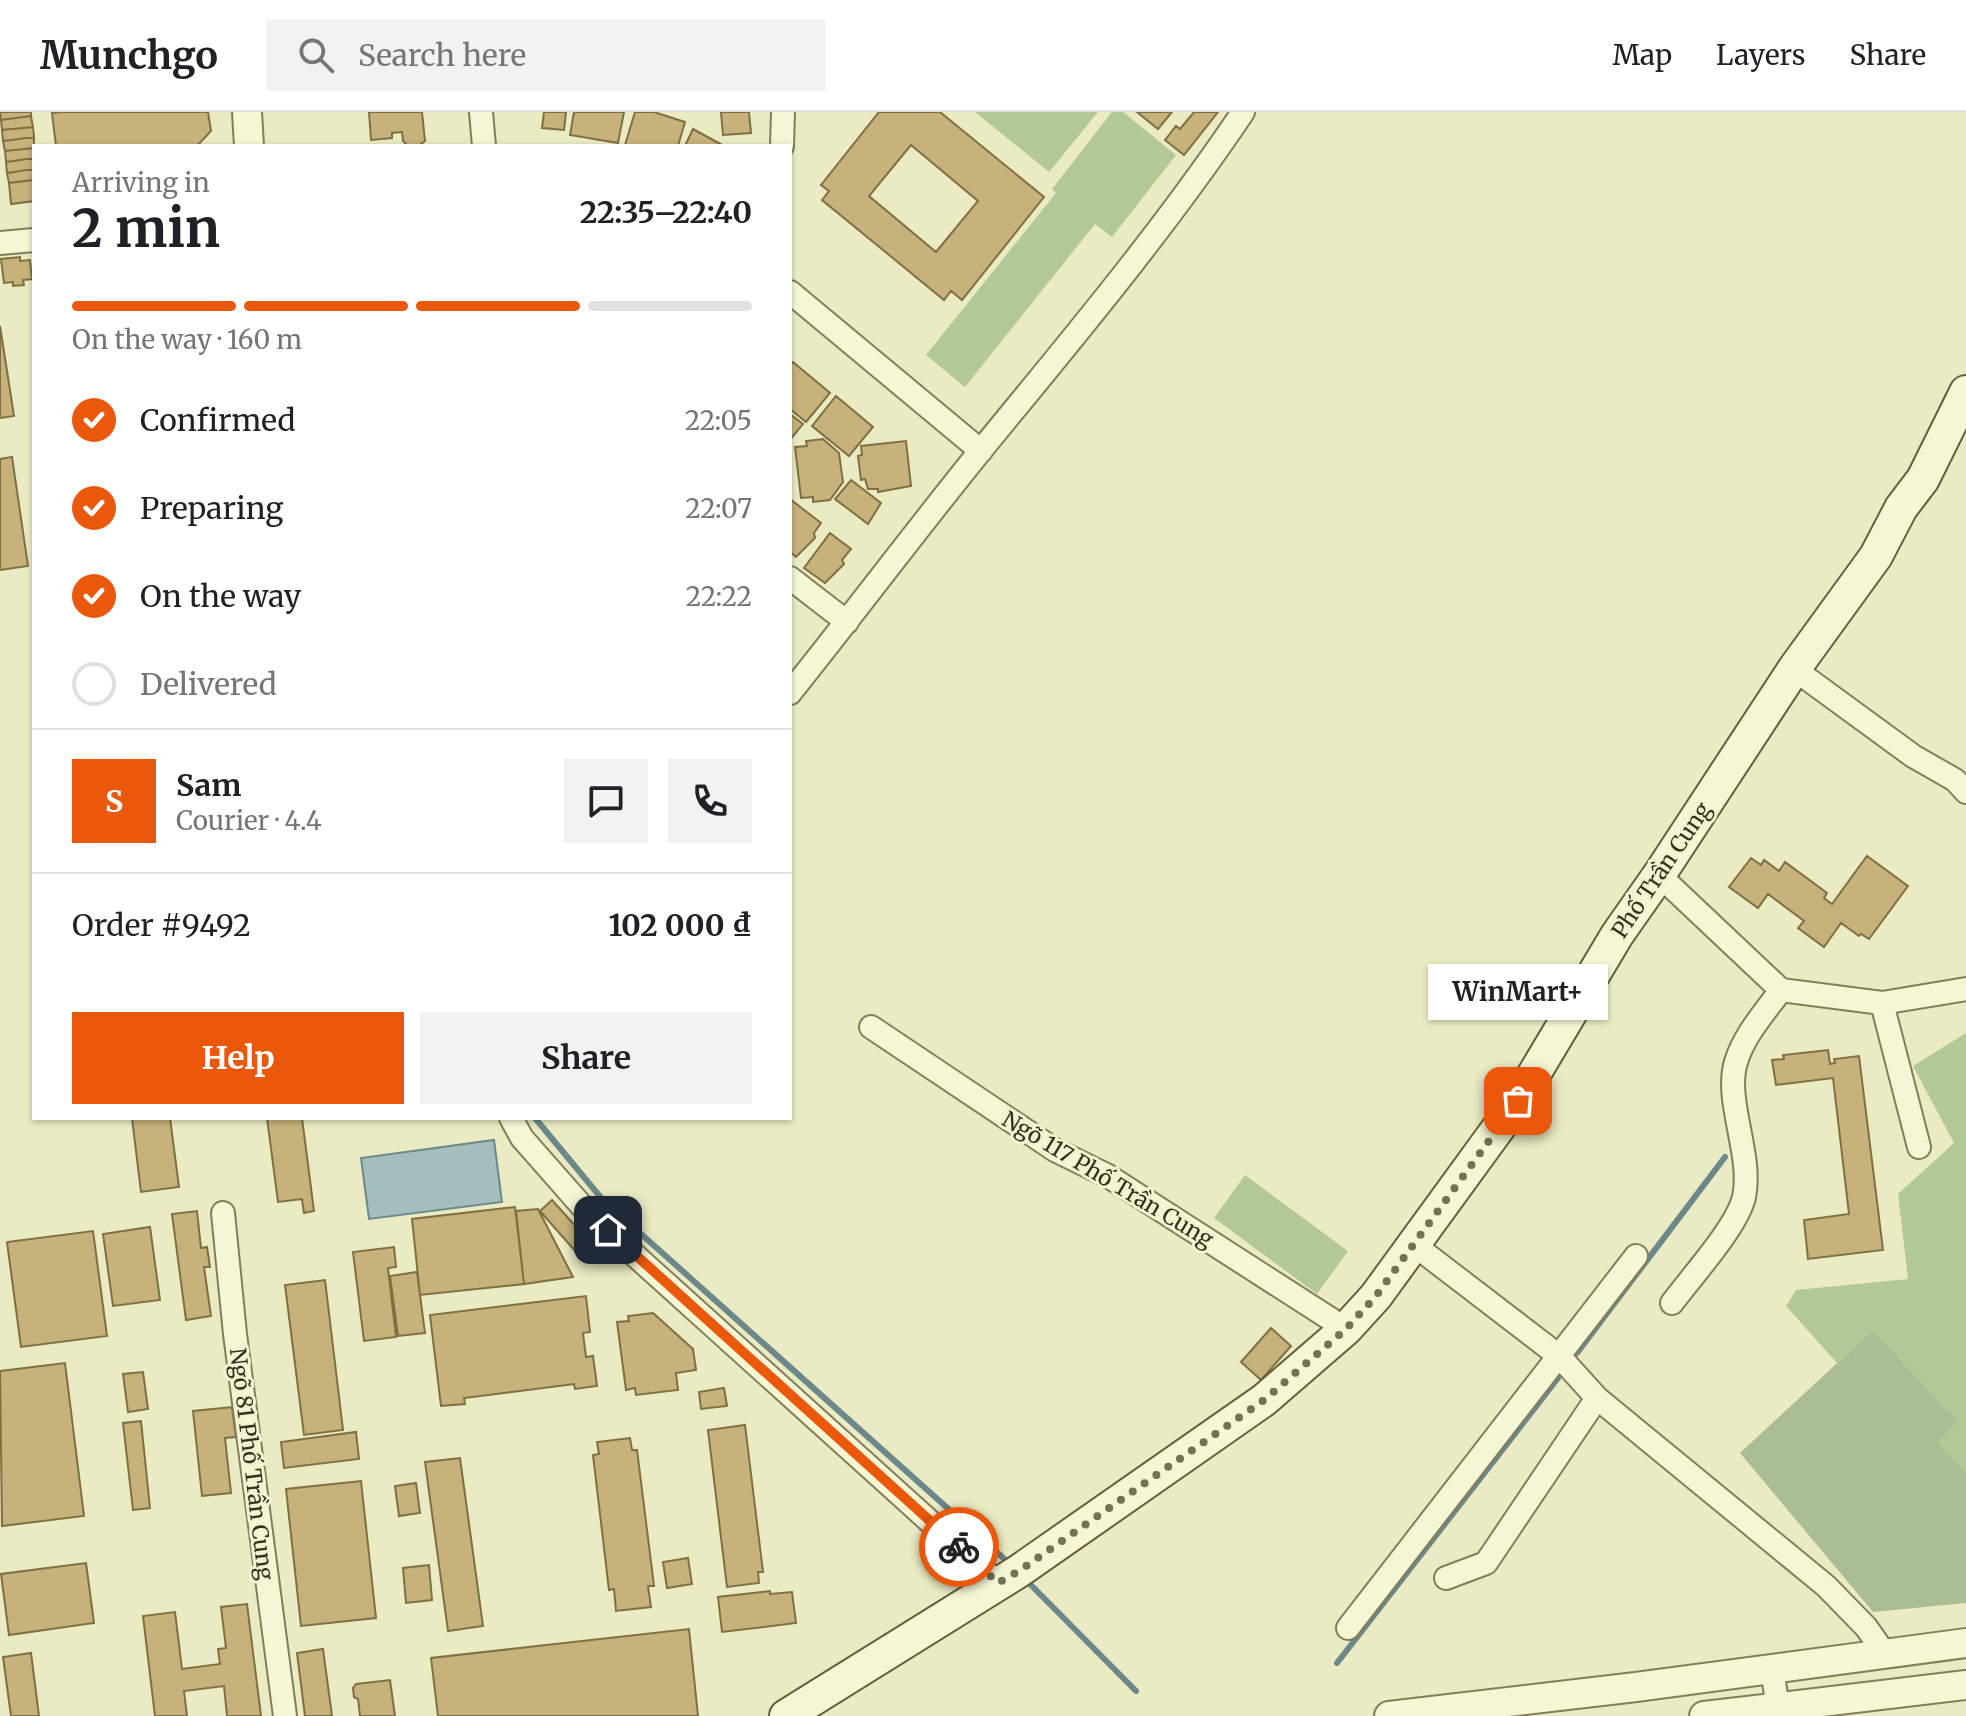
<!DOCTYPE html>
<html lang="en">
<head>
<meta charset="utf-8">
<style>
  body { margin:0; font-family:Merriweather,serif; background:#f2f2f2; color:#202124; height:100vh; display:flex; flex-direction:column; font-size:30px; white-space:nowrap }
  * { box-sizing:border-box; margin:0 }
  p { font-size:26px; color:#757577 }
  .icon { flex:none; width:44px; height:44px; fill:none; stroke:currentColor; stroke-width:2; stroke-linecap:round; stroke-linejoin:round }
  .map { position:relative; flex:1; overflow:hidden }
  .side { position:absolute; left:32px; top:32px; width:760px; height:976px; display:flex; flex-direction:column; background:#fff; border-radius:0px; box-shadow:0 2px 6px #0004 }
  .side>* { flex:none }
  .pin { position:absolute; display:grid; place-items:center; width:68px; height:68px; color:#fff; margin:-34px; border-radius:16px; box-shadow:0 4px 12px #0006 }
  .courier { position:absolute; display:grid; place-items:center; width:80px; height:80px; margin:-40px; border:6px solid #ea580c; border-radius:50%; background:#fff; color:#222; box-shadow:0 2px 10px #0007 }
  .bubble { position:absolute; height:56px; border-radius:0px; background:#fff; box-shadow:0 2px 6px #0004; font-size:26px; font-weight:700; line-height:56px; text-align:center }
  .summary em { font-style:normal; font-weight:700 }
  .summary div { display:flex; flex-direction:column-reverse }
  .summary { display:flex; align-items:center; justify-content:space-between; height:136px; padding:0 40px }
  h1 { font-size:52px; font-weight:700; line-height:60px }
  .bar { display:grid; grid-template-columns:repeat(4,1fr); gap:12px 8px; align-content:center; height:96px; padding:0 40px }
  .bar i { height:10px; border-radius:6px; background:#e0e0e0 }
  .bar .on { background:#ea580c }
  .bar p { grid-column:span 4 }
  .line { display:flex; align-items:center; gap:20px; padding:0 40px; border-top:2px solid #e0e0e0 }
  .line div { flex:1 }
  .round { display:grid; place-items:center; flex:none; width:84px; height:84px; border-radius:0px; background:#f2f2f2 }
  ol { padding:0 40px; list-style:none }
  li { display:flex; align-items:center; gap:24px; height:88px }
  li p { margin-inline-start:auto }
  li .icon { padding:8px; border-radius:50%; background:#ea580c; color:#fff; stroke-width:4 }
  li:last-child { color:#757577 }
  li i { width:44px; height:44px; border:4px solid #e0e0e0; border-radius:50% }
  .primary-button { display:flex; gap:16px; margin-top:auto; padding:16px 40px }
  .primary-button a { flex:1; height:92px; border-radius:0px; background:#ea580c; color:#fff; font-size:32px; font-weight:700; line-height:92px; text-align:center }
  .primary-button a+a { background:#f2f2f2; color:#202124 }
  header { display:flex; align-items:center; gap:48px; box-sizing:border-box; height:112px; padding:0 40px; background:#fff; border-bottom:2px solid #e0e0e0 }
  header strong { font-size:38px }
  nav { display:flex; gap:44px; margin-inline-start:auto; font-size:28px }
  .search { width:560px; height:72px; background:#f2f2f2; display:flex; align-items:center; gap:20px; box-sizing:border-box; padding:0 28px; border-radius:0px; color:#757577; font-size:30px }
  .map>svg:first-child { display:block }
  .green { fill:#b2c897 }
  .cemetery { fill:#abbd96 }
  .water { fill:#a4bdbd; stroke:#6c888b; stroke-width:2 }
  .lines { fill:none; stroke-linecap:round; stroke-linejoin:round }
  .stream { stroke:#6c888b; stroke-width:6 }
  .building { fill:#c6b27a; stroke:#806f42; stroke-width:2; fill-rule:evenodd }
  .minor-casing { stroke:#837d5a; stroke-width:26 }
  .tertiary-casing { stroke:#837d5a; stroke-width:32 }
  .secondary-casing { stroke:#655e3e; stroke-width:36 }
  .minor { stroke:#f5f6d4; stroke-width:22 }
  .tertiary { stroke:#f5f6d4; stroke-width:28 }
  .secondary { stroke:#f5f6d4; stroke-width:32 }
  .done { stroke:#747157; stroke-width:8; stroke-dasharray:0 14.4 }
  .route { stroke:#ea580c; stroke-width:10 }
  .labels { text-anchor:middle; stroke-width:6; stroke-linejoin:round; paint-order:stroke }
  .street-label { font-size:22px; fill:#34301e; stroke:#f1f3d1 }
</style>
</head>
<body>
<header>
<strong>Munchgo</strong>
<div class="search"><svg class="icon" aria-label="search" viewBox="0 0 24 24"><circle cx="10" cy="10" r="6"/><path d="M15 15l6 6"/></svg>Search here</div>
<nav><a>Map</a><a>Layers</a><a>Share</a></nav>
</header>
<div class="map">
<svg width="1966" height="1604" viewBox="0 0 1966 1604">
  <rect width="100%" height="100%" fill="#eaebc2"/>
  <path class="green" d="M975,0h123l-49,60z
    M1112,0h11l53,43 -64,82 -17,-13 -130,163 -39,-32 130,-162 -4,-4z
    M1966,921v440l-30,-31 20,-22 -83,-90 -36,33 -51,-57 10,-16 112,-11 -10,-85 56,-51 -41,-77z
    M1245,1063l103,76 -31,43 -103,-76z"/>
  <path class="cemetery" d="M1873,1218l84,91 -20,21 29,31v130l-93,9 -133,-159z"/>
  <path class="water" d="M494,1028l8,62 -133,17 -8,-61z"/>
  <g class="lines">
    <path class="stream" d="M535,1006l67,81 408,365
      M1577,1241l148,-196
      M1026,1468l110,111
      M1337,1551l221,-285"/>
  </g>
  <path class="building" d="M0,0h31v4l-30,4z
    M62,0h146l3,19 -14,15h-141l-4,-33z
    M369,0h53l3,29 -7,5h-10l-5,-5 -1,-9 -10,1v5l-21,2z
    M544,0h22l-2,18 -22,-2z
    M574,0h50l-6,31 -48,-8z
    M635,0h19l31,10 -7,24 -53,-1z
    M721,0h28l2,21 -28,2z
    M879,0h61l104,85 -82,103 -11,-9 -7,9 -122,-100 7,-9 -8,-6zM911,33l67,56 -42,51 -67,-56z
    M1137,0h35l-14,17z
    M1194,0h24l-34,43 -19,-15 11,-14 4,3z
    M31,4l2,11 -31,3 -1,-10z
    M33,15l1,10 -31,4 -1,-11z
    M693,17l31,17h-39z
    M34,25v11l-29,3 -2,-10z
    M34,36v10l-28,4 -1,-11z
    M34,46v11l-27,4 -1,-11z
    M34,57v11l-25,3 -2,-10z
    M34,68v21l-23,3 -2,-21z
    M20,145v4l10,-1 2,19 -9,1 1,5 -11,1v-4l-9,1 -3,-24z
    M0,214l14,90 -14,2z
    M793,250l37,31 -24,29 -16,-13v-44z
    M836,284l37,31 -24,29 -37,-30z
    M790,302l13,10 -13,16z
    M823,327l16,14 4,29 -13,18 -17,2v-5l-12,1 -6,-51 12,-1 -1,-5z
    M906,329l5,45 -33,6v-3h-10l-3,-10 -4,1 -3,-24 4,-1 -1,-9z
    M12,345l16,109 -28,4v-111z
    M851,368l30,23 -13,21 -33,-25z
    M790,387l31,24 -7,10 1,5 -19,19 -6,-5z
    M830,421l21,16 -9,11 2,4 -19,19 -21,-15z
    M1867,744l41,30 -39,53 -8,-5 -2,2 -18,-13 -17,24 -26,-19 6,-7 -36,-27 -10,14 -29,-21 22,-29 10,7 3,-5 15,11 6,-9 42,31 -3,5 8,6z
    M1828,938l2,14 5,-1 -1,-4 25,-3 24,194 -75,9 -4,-39 45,-6 -16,-136 -57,7 -4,-25 12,-1 -1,-4z
    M132,1006h38l9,69 -38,5z
    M267,1006h35l12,93 -10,2 -2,-14 -24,3z
    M552,1088l44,49 -13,11 -43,-49z
    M515,1095l9,77 -104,11 -8,-76z
    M538,1097l35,68 -49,7 -8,-73z
    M197,1099l4,37 6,-1 3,20h-6l7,49 -25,4 -14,-106z
    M150,1115l10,73 -47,6 -10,-72z
    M93,1119l14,105 -86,11 -14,-105z
    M394,1135l2,20 -8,1 8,69 -32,4 -11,-89z
    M417,1160l8,61 -27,3 -8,-60z
    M325,1168l18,150 -39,5 -19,-150z
    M586,1184l4,36 -7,1 3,24 7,-1 4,30 -22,3 -1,-5 -110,14 1,6 -24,2 -11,-91z
    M653,1201l40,36 3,21 -20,3 2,17 -42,5 -1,-7 -9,2 -9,-68 12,-1 -1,-5z
    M1271,1216l20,18 -30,34 -20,-18z
    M65,1251l19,153 -82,10 -2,-155z
    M143,1260l5,37 -20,3 -5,-38z
    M724,1276l3,18 -26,3 -2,-17z
    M232,1295l4,30 -11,1 6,55 -29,3 -9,-85z
    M141,1309l9,87 -17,2 -10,-87z
    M745,1313l18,147h-5l1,11 -32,4 -19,-157z
    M356,1320l3,27 -75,9 -3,-26z
    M630,1326l2,12h5l17,136h-6l3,21 -35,4 -2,-22 -5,1 -16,-135 6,-1 -2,-12z
    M460,1346l23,168 -35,5 -23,-169z
    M361,1369l15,137 -75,8 -15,-137z
    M416,1371l4,30 -21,3 -4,-30z
    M688,1446l4,26 -25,4 -4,-26z
    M86,1451l8,60 -85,12 -8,-61z
    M429,1453l3,35 -26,3 -3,-35z
    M770,1479v3l22,-2 4,31 -74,9 -4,-35z
    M247,1492l14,112h-34l-3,-30 -40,5 3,25h-32l-12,-100 32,-4 7,57 38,-5 -2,-15 8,-1 -5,-41z
    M689,1517l9,87h-260l-7,-58z
    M323,1537l9,67h-27l-8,-63z
    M31,1541l8,63h-28l-8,-59z
    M390,1568l5,36h-35l-2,-17 -4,-2 -1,-9 3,-4z"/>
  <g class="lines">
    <g class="minor-casing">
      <path id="minor" d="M481,0l3,34
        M782,34l1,-34
        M0,131l34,-3
        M790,180l191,159
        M790,466l57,44
        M1794,557l119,87 42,24 11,12
        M790,581c65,-81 127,-164 192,-244 90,-110 181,-218 261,-337
        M1659,763l122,115 101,13 37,144
        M1882,891l84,-14
        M871,915l184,123 53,26 238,153
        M511,1006l11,20 66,75 410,370
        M223,1101l12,121 50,382
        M1413,1132l146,112 38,42 229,188 40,41 12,17
        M1672,1191c20,-27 65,-76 72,-106 9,-42 -20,-97 -8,-135 8,-27 29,-50 45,-72
        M1446,1466l40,-15 111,-165
        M1348,1516l288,-372
        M1772,1556l7,48"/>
    </g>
    <g class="tertiary-casing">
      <path id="tertiary" d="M247,0l2,34
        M1389,1604l247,-29 330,-44
        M1704,1604l262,-31"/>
    </g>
    <g class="secondary-casing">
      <path id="secondary" d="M786,1604l233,-145 245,-171 82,-71 30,-33 142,-195 99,-166 42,-60 135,-206 82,-113 25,-48 22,-29 43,-87"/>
    </g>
    <use href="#minor" class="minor"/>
    <use href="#tertiary" class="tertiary"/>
    <use href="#secondary" class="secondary"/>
  </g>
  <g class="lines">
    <path class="done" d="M959,1435l39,36 21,-12 245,-171 82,-71 30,-33 142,-195"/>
    <path class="route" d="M608,1118l351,317"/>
  </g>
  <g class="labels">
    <g class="street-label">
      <text transform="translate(1661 758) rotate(-56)" y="8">Phố Trần Cung</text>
      <text transform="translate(1108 1067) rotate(31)" y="8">Ngõ 117 Phố Trần Cung</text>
      <text transform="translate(252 1352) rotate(83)" y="8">Ngõ 81 Phố Trần Cung</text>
    </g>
  </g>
</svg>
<div class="pin" style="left:1518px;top:989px;background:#ea580c"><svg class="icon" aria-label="bag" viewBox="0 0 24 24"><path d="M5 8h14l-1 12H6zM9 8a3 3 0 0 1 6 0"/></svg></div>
<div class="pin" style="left:608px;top:1118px;background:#1f2937"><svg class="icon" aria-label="home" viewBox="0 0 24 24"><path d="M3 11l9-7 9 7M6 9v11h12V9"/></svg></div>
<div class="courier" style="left:959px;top:1435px"><svg class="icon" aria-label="bike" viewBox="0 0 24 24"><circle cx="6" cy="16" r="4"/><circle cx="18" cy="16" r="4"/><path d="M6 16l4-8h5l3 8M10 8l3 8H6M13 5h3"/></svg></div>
<div class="bubble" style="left:1428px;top:852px;width:180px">WinMart+</div>
<section class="side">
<div class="summary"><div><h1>2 min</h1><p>Arriving in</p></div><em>22:35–22:40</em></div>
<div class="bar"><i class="on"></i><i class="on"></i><i class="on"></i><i></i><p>On the way · 160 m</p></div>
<ol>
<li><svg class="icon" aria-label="check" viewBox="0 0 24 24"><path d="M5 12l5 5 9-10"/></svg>Confirmed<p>22:05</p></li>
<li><svg class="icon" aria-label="check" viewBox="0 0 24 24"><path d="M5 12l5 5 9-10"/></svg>Preparing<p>22:07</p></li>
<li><svg class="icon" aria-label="check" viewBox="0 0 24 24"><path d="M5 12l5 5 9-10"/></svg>On the way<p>22:22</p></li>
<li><i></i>Delivered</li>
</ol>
<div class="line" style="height:144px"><b class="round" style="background:#ea580c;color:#fff">S</b><div><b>Sam</b><p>Courier · 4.4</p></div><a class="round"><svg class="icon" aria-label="chat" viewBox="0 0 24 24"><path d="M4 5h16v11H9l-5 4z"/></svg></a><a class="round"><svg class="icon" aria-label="phone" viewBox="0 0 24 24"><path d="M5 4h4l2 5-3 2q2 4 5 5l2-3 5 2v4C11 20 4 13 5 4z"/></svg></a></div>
<div class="line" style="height:104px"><div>Order #9492</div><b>102 000 ₫</b></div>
<div class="primary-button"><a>Help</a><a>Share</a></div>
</section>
</div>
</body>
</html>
